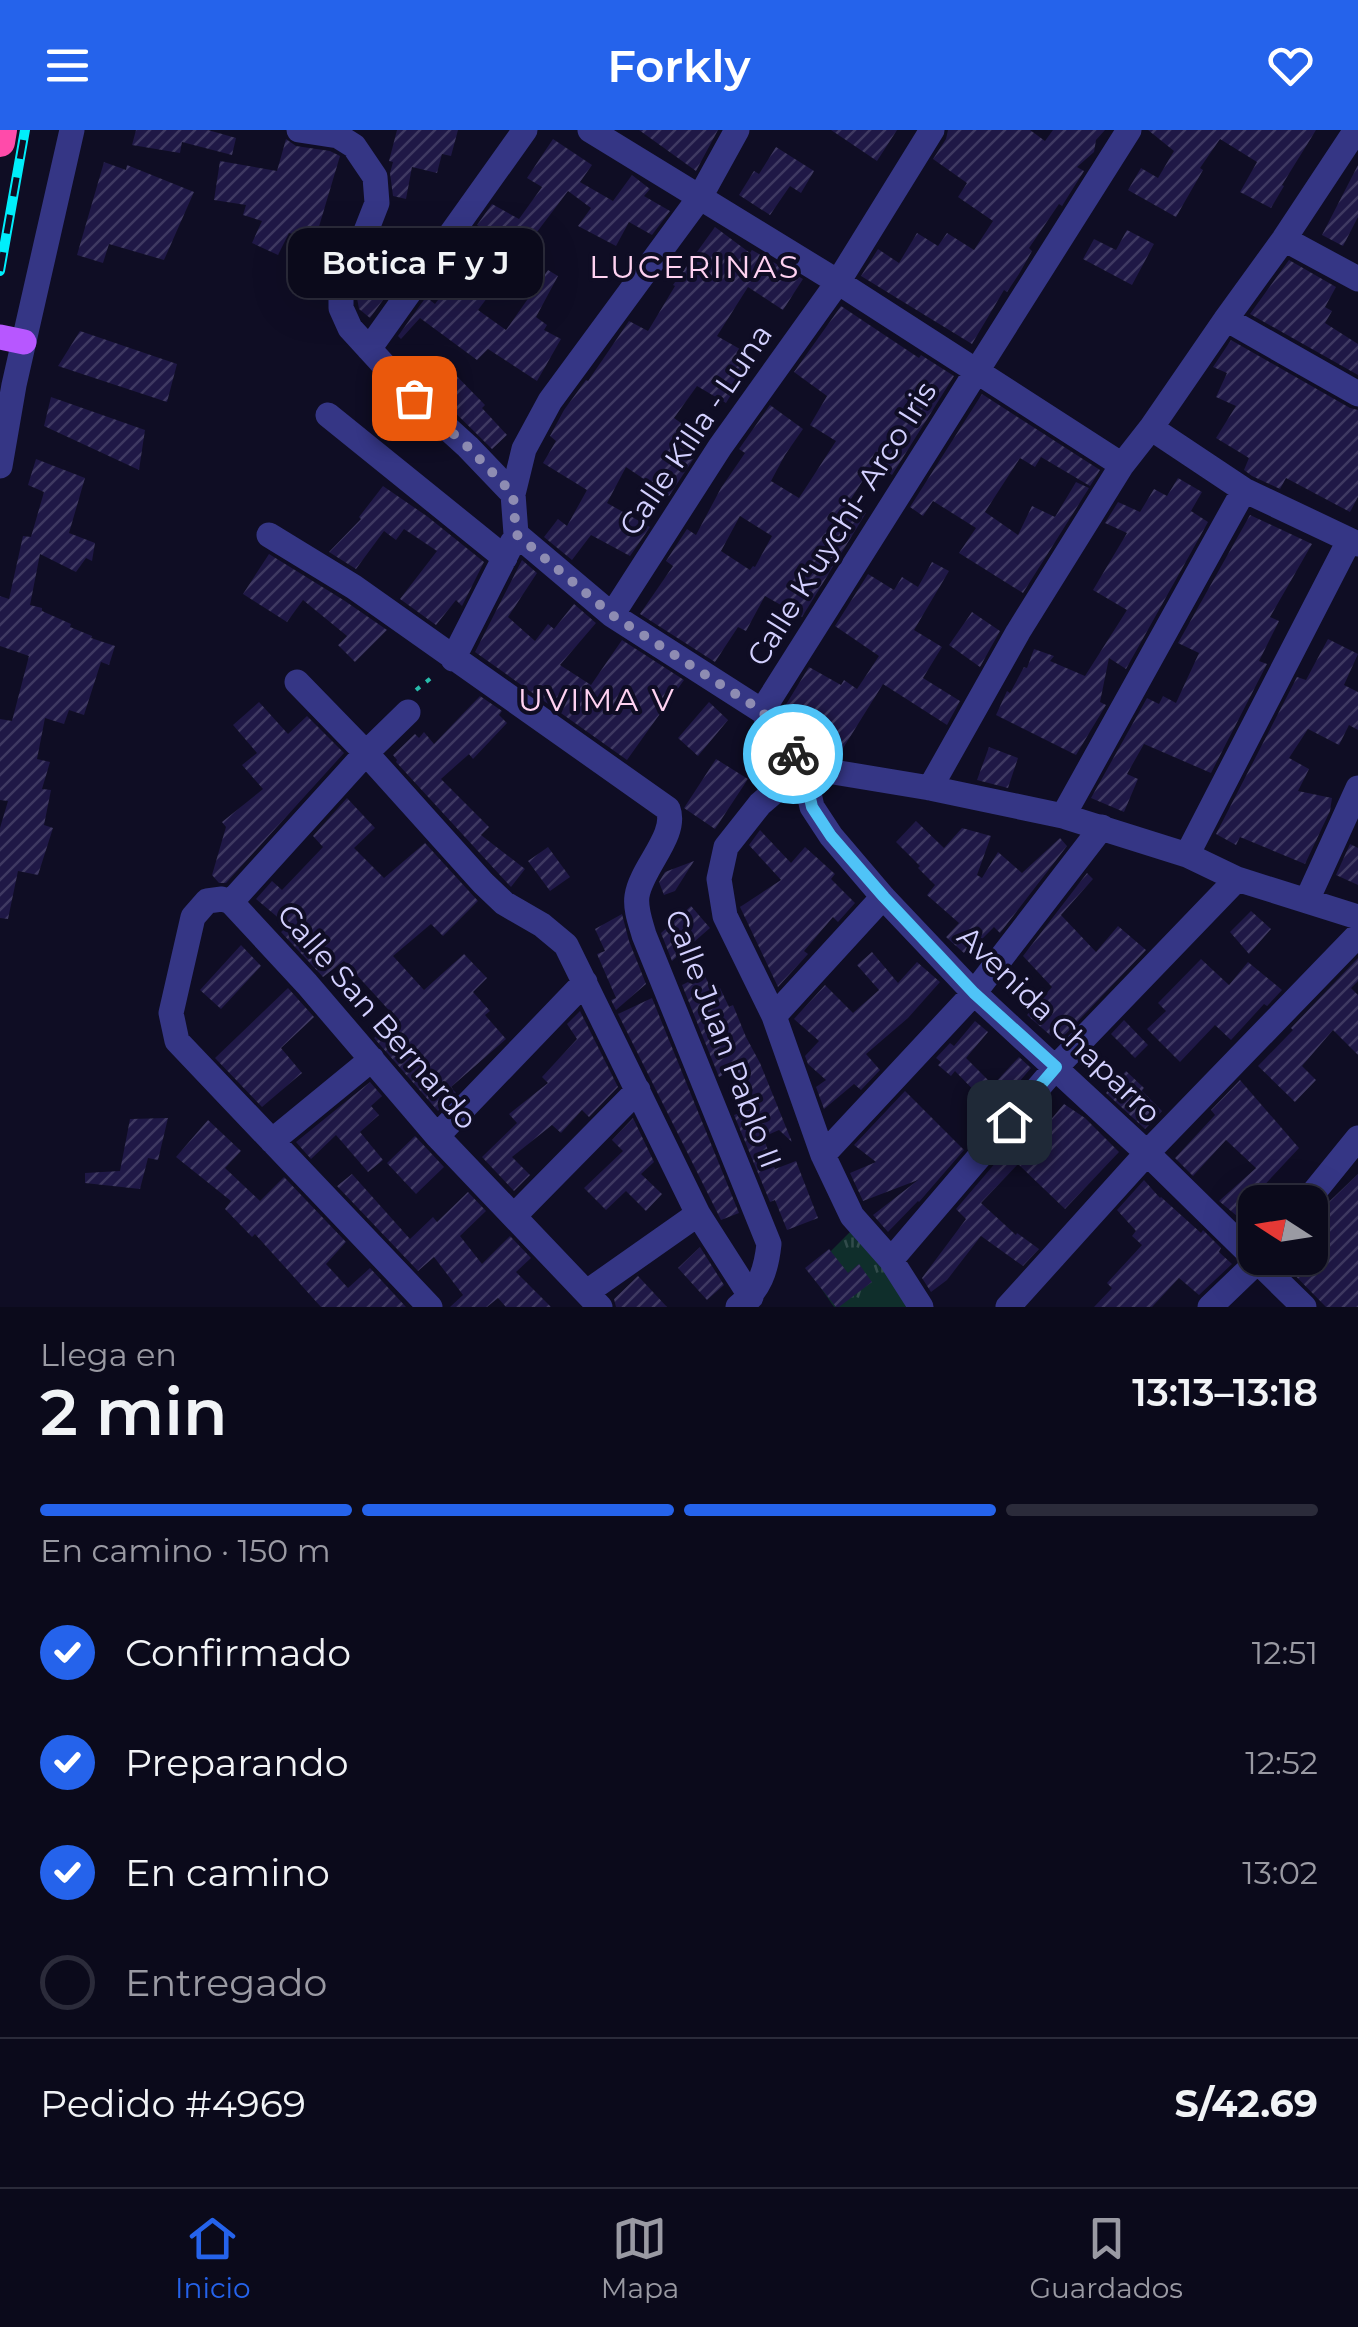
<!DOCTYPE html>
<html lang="es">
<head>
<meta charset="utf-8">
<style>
  body { margin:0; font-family:Montserrat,sans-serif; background:#141324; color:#f1f3f6; height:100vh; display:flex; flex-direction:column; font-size:38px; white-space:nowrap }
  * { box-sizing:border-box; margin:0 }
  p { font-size:32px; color:#9a9aa3 }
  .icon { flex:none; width:55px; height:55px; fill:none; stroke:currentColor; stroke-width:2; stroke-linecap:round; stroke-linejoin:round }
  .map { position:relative; height:1177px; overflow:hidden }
  .panel { display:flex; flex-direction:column; background:#0b0a1b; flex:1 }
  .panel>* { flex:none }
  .needle { width:65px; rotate:282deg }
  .tools { position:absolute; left:1238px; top:1055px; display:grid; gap:20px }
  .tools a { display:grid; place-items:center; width:90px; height:90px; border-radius:20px; background:#0b0a1b; box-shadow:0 10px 40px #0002,0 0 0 2px #2b2b3a; font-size:50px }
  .pin { position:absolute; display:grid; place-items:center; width:85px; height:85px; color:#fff; margin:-42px; border-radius:20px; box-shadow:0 5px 15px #0006 }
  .courier { position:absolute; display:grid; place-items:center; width:100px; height:100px; margin:-50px; border:8px solid #4fc3f7; border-radius:50%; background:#fff; color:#222; box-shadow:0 2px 12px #0007 }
  .bubble { position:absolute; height:70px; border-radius:20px; background:#0b0a1b; box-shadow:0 10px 40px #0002,0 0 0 2px #2b2b3a; font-size:32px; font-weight:600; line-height:70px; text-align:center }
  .headline em { font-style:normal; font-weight:600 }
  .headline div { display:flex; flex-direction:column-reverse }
  .headline { display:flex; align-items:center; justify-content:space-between; height:170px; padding:0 40px }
  h1 { font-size:65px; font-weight:600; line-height:75px }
  .bar { display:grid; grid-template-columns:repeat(4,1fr); gap:15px 10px; align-content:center; height:120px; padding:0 40px }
  .bar i { height:12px; border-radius:8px; background:#2b2b3a }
  .bar .current { background:#2563eb }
  .bar p { grid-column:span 4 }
  .line { display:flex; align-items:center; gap:25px; padding:0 40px; border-top:2px solid #2b2b3a }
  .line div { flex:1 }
  ol { padding:0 40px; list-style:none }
  li { display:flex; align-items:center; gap:30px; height:110px }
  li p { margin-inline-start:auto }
  li .icon { padding:10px; border-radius:50%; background:#2563eb; color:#fff; stroke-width:4 }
  li:last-child { color:#9a9aa3 }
  li i { width:55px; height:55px; border:5px solid #2b2b3a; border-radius:50% }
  header { display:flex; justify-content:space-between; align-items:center; height:130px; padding:0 40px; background:#2563eb; color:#fff; font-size:45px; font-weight:600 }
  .menu { display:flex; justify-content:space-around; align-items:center; height:140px; border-top:2px solid #2b2b3a; background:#0b0a1b; font-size:28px; color:#9a9aa3 }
  .menu a { display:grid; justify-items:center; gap:5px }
  .menu .current { color:#2563eb }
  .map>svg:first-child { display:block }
  .grass { fill:url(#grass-tufts) }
  .building { fill:url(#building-hatch); fill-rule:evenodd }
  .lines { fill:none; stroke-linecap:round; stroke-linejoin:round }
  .path { stroke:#28bbab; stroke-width:4; stroke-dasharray:5 8; stroke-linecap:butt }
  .minor { stroke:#353685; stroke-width:25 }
  .major { stroke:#b757ff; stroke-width:25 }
  .highway { stroke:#ff4baa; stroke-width:30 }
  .rail-casing { stroke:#00eefb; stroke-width:10 }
  .rail { stroke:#0f0d24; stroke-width:6; stroke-dasharray:19; stroke-linecap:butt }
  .done { stroke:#8e8cb2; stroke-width:10; stroke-dasharray:0 18 }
  .route { stroke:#4fc3f7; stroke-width:12 }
  .labels { text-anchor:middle; stroke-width:8; stroke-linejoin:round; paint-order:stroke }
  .street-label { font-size:30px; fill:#d3d0ff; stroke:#0f0d24 }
  .neighbourhood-label { font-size:32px; letter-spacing:2.5px; fill:#ffd2f1; stroke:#0f0d24 }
</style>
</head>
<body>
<header><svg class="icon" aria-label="menu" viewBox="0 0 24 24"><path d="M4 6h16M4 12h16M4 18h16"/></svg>Forkly<svg class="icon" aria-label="heart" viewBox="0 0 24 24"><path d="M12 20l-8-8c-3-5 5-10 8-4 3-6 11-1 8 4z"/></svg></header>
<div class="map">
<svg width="1358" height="1177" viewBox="0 0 1358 1177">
  <defs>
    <pattern id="grass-tufts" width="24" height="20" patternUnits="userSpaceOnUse" patternTransform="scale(2.5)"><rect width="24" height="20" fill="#0f2e2b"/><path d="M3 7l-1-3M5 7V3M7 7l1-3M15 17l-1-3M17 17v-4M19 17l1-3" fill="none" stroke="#314b4b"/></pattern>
    <pattern id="building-hatch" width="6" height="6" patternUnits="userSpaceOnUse" patternTransform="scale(2.5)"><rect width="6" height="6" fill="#1f1846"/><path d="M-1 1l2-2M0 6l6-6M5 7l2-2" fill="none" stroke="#3f3962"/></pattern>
  </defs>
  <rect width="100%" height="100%" fill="#0f0d24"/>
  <path class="grass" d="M855,1097l67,80h-88l-24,-35z"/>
  <path class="building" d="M136,0h72l28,8 -4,17 -50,-13 -2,11 -48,-8z
    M397,0h61l-7,26 -9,-2 -5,19 -25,-6 -6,32 -13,-3 -3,-23 3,-11 -4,-1z
    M639,0h79l-22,41z
    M831,0h66l-20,31z
    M948,0h82l15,11 8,-11h52l-9,10 -2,12 -17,15 7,4 -22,35 -3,-2 -30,44 3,3 -13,23 -12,18 -3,-2 -32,54 -111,-68 17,-27 21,14 18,-30 21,13 9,-13 27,17 19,-29 -35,-24 9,-14 -34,-24 13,-20z
    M1148,0h168l-34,55 2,1 -13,22 -31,-16 17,-30 -37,-23 -20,29 3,2 -27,47 -48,-27 13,-22 17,10 16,-27z
    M286,9l10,7 34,5 10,5 -25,84 -26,-7 -11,22 -26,-12 10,-22 -19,-6 3,-10 -32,-5 6,-39 57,10z
    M553,9l39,26 -12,17 33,19 19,-26 18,14 -6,7 26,15 -18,24 -23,-13 -13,24 -38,-20 13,-18 -23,-17 -90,119 28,20 42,-60 10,6 -22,41 11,8 -3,5 17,9 -24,42 -49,-32 -11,11 -57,-42 -19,21 -3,-3 28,-39 9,7 27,-36 15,11 25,-39 -25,-15 15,-21 27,15 23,-32 -15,-9z
    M776,17l38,24 -13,22 -11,-7 -20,29 -31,-20 15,-24 5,3z
    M104,32l22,8 1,-5 67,27 -30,68 -55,-16 -6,19 -26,-8z
    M1358,35v52l-15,29 -21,-11z
    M715,97l35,26 2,-3 51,29 -20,31 -35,-23 -31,49 37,21 -28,46 -29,-17 -23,32 14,10 -12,17 18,13 -25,38 -43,-29 -19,36 43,24 -20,29 -39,-21 -19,25 -28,-23 14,-18 9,7 20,-36 -44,-27 13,-22 -6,-5 14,-26 22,-30 2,1 41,-60 19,10 27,-45 -2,-1z
    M1127,100l27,14 -22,41 -49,-26 11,-20 22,11z
    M399,103l21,16 -50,69 -11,-9 -2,-11 13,-33 3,3z
    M1289,130l47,27 -11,20 7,4 -7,12 33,21v31l-108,-61z
    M841,176l78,52 2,-3 33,21 -62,99 -18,-12 -25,39 17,11 -64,104 -37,-21 -19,35 -8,-4 -23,35 -75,-48 33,-48 -7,-5 21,-32 9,6 25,-47 24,-35 -6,-4 31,-44 33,24 -18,26 -14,26 28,17 37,-57 -26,-16 17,-29 -33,-24zM740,386l32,20 -17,31 -2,-1 -3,4 -29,-19z
    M80,201l97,33 -10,38 -109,-36z
    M1231,210l119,68 8,2v87l-8,15 -64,-34 -6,11 -28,-13 -8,-6 5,-12 -33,-20 20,-32 -20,-9 11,-24 -14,-6z
    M441,230l44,45 -3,3 25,27 -15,14 -70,-69z
    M982,264l118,76 -10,16 -49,-29 -6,10 -15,-9 -35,54 33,23 14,-29 23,11 21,-35 13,6 -66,105 -64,-40 17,-25 -43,-27 -10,15 -13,-9z
    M51,267l94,33 -6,40 -95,-44z
    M36,329l49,19 -16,55 26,10 -3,18 -6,-3 -10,14 -36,-18 -10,51 12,3v3l29,13 -1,3 22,9 -1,2 24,8 -6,19 -8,-3 -17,53 -15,-5 -5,14 -19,-6 -8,41 13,3 -8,27 9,1 -7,35 9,3 -15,47 -20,-4 -10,48 -8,-1v-90l8,-27 -8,-1v-81l12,2 17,-65 -29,-10v-50l9,3 14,-63 8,1 13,-45 -16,-7z
    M1178,348l24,14 -11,19 17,11 -82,147 -17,-11 -9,44 6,3 -30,50 -80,-40 11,-24 3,2 14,-26 3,1 7,-19 20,7 -4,5 35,15 42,-66 -34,-20 34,-57 -22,-10 13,-21 22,10 14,-23 13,7z
    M383,356l45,31 56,45 -22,44 -6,-6 -20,25 -36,-26 37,-48 -33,-22 -8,11 -12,-9 -28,38 -27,-17 32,-33 -2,-2z
    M1250,385l62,29 -42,73 9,4 -20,40 8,3 -56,109 -67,-29 -17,30 11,5 -14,33 -33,-14 56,-100 12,6 4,-8 13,7 23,-50 -21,-10z
    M269,424l76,47 42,29 -32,32 -17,-17 9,-9 -44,-36 -16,22 -44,-28z
    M522,430l15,13 -29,44 27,24 13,-17 6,5 20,-25 22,19 -36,42 31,20 31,-45 62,40 -57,80 -152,-108z
    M932,432l17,9 -35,59 28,17 -19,31 37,23 -13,24 -64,-41 -43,69 -50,-32 -8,-10 27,-44 32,18 3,-5 13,9 22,-33 -44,-30 33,-52 26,16 8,-13 16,10z
    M972,482l28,19 -20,36 -31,-22z
    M1328,509l30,15 -14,31 14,7v38l-9,-5 -10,20 -31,-16 -19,29 20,11 -11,22 34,7 -2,13 -25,53 -65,-27 -4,8 -20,-11 81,-157 9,3z
    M480,566l22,15 -3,4 8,8 -34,36 -4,-5 -28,25 48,48 -8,8 44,34 -14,18 -115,-125 1,-2 -4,-5 22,-21 4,4 5,-6 10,12z
    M259,572l29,32 19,-18 37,37 -118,130h-7l-7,-8 14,-48 -4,-5 41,-33 -21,-24 15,-12 -24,-28z
    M709,572l19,18 -30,36 -20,-18z
    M989,617l29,11 -10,30 -31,-8z
    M716,629l32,20 -33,50 -31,-21z
    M347,668l28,30 -21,20 30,30 41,-35 53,58 -35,35 -12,-12 -38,32 31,34 40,-36 23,24 -14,14 17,19 -5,4 21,24 -55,48 5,6 -18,18 -64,-73 22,-20 -52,-57 -21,16 -42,-45 7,-6 -32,-27 16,-18 10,9 41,-43 -10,-11z
    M916,691l28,27 18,-20 29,8 -14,39 5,3 16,-26 24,21 38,-35 7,8 -67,87 -6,-6 -14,14 -3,-3 -13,15 -18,-16 13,-14 -32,-28 8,-10 -17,-17 2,-2 -24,-24z
    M760,700l31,33 14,-16 30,27 -4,5 24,24 -17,19 -5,-5 -29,34 4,3 -30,33 -38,-80 41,-27 -32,-35z
    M1350,714l8,4v37l-22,-10z
    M548,717l22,30 -20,14 -22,-30z
    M694,731l-19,30 -11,4 -5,-13 6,-10z
    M1087,743l6,6 -32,36 35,37 22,-26 28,24 -88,92 -31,-27 25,-28 -29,-31z
    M691,776l19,22 -38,33 -11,-28z
    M1251,781l20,18 -22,25 -19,-22z
    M622,784l7,27 17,43 -30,26 -5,-10 5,-2 -19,-44 8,-3 -10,-22z
    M241,815l20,21 -40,43 -21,-19z
    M872,822l26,31 19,-21 23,20 -32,36 -42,36 14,16 -19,20 -7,-6 -30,25 -8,-22 10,-7 -18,-16 -3,-8 14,-15 -25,-22 31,-34 28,28 26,-23 -22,-25z
    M1358,828v23l-7,7 7,7v60l-25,-25 -31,36 14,14 -21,22 -37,-36 35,-36 -2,-2z
    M1201,829l28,26 19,-23 34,28 -15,16 -3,-2 -33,36 -16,-15 -35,37 -33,-33 19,-18 -8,-8z
    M704,844l8,17 8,-3 9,19 4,-2 13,32 14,26 32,79 -13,-12 -16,7 12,32 21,-8 22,57 -31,12 -12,-30 -5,2 -36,-87 17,-6 -19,-38 -13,6 -37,-92z
    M288,858l26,29 -33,31 21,25 -40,34 -47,-49z
    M652,868l87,215 -18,7 -103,-206z
    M580,881l38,76 -29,30 -7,-7 -21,23 -9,-8 -40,32 18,18 -16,16 -32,-34 35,-34 -8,-9 39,-31 -6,-6 35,-38 -10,-15z
    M1124,890l24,25 -13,13 -24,-24z
    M975,891l13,11 -22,26 27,27 26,-28 12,11 -37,43 -39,-40 -4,5 -13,-11 3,-3 -5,-4 14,-15 4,3z
    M1126,941l18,17 -2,3 20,20 -17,18 -39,-36z
    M1240,950l59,68 -42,45 11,9h-13v29l-36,-30 37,-33 -30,-28 -33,36 -18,-18 40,-43 -4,-5z
    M370,952l12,14 -11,10 8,9 -19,17 23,28 -15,12 -32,-37 -25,24 -15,-17z
    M905,961l59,59 -45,52 -1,-1 -30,31 -15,-17 45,-35 -55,21 -13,-28 26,-11 -22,-17z
    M1064,974l21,14 34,34 -54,57 -47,-45 -37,39 35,32 1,-2 22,16 -16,17 -42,-30 -34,44 -16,12 -9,-14 44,-59 -10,-10 47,-55 4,-4 3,3 16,-15 5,5z
    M168,988l-10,42 -10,-2 -8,31 -55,-6v-10l35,-2 10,-52z
    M633,988l21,44 -13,12 21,20 -16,17 -20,-20 -20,19 -22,-22 39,-37 -11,-11z
    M208,990l33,31 -16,17 35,33 24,-24 62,65 -20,22 22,24 22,-20 36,39h-85l-66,-73 -3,3 -27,-28 6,-8 -55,-44z
    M415,1006l29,31 -28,27 -29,-31z
    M352,1044l58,65 23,-22 4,5 31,-30 18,19 -26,25 22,28 28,-28 21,22 -15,14 35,35h-45l-8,-9 -11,9h-37l13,-12 -29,-38 -16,14 -81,-85z
    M1358,1044v133h-32l-48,-49h32v-38z
    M1144,1050l16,18 1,-1 40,36 2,-3 18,18 -2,4 13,12 -33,31 -20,-17 -27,29h-58l18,-19 -5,-5 35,-38 -10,-9 4,-5 -19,-21z
    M700,1117l24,38 -17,15 -29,-32z
    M829,1119l19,24 11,-9 13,18 -33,25h-3l-31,-39z
    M638,1146l15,16 14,15h-51l-2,-8z"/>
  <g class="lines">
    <path class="path" d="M416,560l20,-16"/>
    <path class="minor" d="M299,0l39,6 16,10 21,31 2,26 -36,92v13l9,20 64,70 54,49 45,47 3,40 96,81 150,96 41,56 127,21 133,28 124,39 50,24 121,38
      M590,0l248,152 284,183 29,-37 93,62 114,54
      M1284,109l74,40
      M1226,189l132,75
      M369,219l156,-219
      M328,285l177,143
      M1151,298l75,-109 58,-80 72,-109
      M0,336l14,-81 58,-255
      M513,364l11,-45 26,-48 150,-204 37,-67
      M269,405l85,52 314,222c10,26 -27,59 -31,87 -2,13 4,28 7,39l125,309c-3,27 -9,45 -31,63
      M612,485l108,-168 118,-165 94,-152
      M453,529l59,-116
      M297,552l69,71 117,130 21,20 38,22 24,20 132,269 53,83
      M762,581l367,-581
      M803,637l9,40 19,29 52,61 91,96 173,160 157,154
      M803,637l-43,37 -34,43 -7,32 6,37 49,100 49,139 29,61 39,44 30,47
      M930,658l88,-156 104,-167
      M1063,686l181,-326
      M1187,725l162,-314
      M1307,770l51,-112
      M231,772l135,-149 42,-41
      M774,886l109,-119
      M437,1006l148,-154
      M272,1011l100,-82
      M823,1025l151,-162 128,-166
      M1306,1072l52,-64
      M514,1086l124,-126
      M891,1130l165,-193 181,-188
      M587,1162l111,-78
      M430,1177l-253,-266 -6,-28 22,-96 14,-16 15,-2 9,3 76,82 130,152 163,171
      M1008,1177l139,-154 211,-218
      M1210,1177l51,-49"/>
    <path class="major" d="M0,207l24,5"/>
    <path class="highway" d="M0,12l2,-12"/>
    <g class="rail-casing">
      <path id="rail" d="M0,141l25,-141"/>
    </g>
    <use href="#rail" class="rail"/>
  </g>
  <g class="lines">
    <path class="done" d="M414,268l54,49 45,47 3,40 96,81 150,96 31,43"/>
    <path class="route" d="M793,624l10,13 9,40 19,29 53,61 90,96 82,74 -47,55"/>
  </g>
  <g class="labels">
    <g class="street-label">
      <text transform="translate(696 300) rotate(-56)" y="10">Calle Killa - Luna</text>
      <text transform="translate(842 394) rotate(-58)" y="10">Calle K'uychi- Arco Iris</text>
      <text transform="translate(377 887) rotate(49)" y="10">Calle San Bernardo</text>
      <text transform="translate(1059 895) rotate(44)" y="10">Avenida Chaparro</text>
      <text transform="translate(723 909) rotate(69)" y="10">Calle Juan Pablo II</text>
    </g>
    <g class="neighbourhood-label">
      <text x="695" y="148">LUCERINAS</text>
      <text x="597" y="581">UVIMA V</text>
    </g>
  </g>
</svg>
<div class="tools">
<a><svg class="needle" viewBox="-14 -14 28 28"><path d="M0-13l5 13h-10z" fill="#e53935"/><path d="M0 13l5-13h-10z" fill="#9a9aa3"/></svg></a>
</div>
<div class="pin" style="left:414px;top:268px;background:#ea580c"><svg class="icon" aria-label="bag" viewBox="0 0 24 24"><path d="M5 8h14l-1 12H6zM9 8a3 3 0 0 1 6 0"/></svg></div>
<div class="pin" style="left:1009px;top:992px;background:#1f2937"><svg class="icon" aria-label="home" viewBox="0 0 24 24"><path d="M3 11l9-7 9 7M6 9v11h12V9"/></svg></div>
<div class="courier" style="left:793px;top:624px"><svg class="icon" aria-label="bike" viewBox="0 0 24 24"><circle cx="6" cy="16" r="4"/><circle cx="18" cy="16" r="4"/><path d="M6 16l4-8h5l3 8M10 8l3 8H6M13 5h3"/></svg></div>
<div class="bubble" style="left:288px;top:98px;width:255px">Botica F y J</div>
</div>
<section class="panel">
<div class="headline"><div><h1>2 min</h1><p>Llega en</p></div><em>13:13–13:18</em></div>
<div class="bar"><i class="current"></i><i class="current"></i><i class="current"></i><i></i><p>En camino · 150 m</p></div>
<ol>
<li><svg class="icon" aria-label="check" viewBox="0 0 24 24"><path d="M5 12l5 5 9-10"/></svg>Confirmado<p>12:51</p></li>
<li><svg class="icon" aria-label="check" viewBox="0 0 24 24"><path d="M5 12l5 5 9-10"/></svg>Preparando<p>12:52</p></li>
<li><svg class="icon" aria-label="check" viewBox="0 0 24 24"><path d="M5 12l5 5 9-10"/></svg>En camino<p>13:02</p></li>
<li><i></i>Entregado</li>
</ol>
<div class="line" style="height:130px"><div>Pedido #4969</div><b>S/42.69</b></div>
</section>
<nav class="menu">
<a class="current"><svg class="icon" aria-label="home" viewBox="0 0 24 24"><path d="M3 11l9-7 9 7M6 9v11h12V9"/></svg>Inicio</a>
<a><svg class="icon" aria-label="map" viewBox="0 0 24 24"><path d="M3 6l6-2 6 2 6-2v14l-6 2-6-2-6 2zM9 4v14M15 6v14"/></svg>Mapa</a>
<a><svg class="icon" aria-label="saved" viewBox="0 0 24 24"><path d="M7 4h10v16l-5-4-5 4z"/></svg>Guardados</a>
</nav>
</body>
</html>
